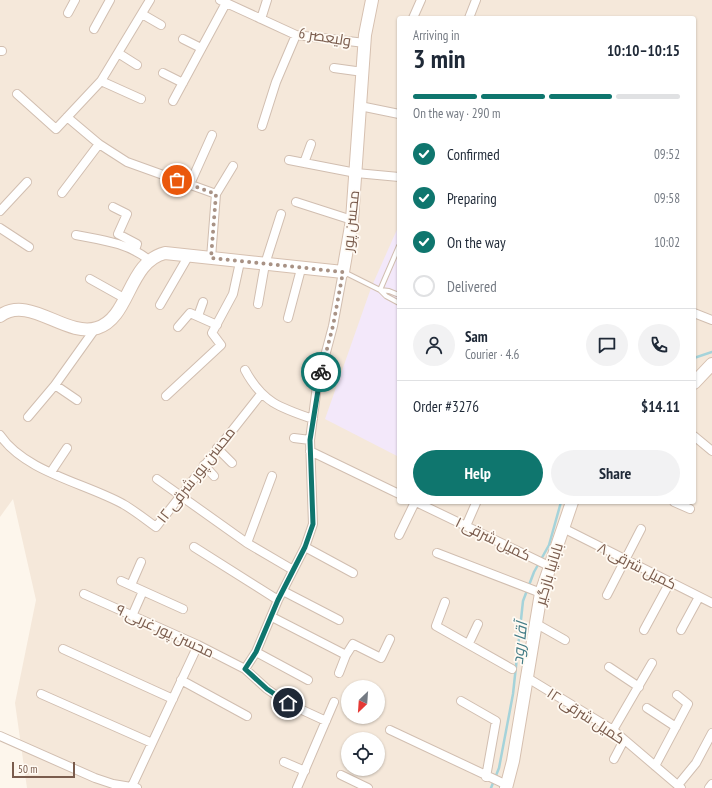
<!DOCTYPE html>
<html lang="en">
<head>
<meta charset="utf-8">
<style>
  body { margin:0; font-family:"PT Sans Narrow",Cairo,sans-serif; background:#f2f2f3; color:#1f2937; height:100vh; display:flex; flex-direction:column; font-size:15px; white-space:nowrap }
  * { box-sizing:border-box; margin:0 }
  p { font-size:13px; color:#747a83 }
  .icon { flex:none; width:22px; height:22px; fill:none; stroke:currentColor; stroke-width:2; stroke-linecap:round; stroke-linejoin:round }
  .map { position:relative; flex:1; overflow:hidden }
  .drawer { position:absolute; left:397px; top:16px; width:299px; height:488px; display:flex; flex-direction:column; background:#fff; border-radius:4px; box-shadow:0 1px 3px #0004 }
  .drawer>* { flex:none }
  .needle { width:26px; rotate:205deg }
  .fabs { position:absolute; left:341px; top:680px; display:grid; gap:8px }
  .fabs a { display:grid; place-items:center; width:44px; height:44px; border-radius:50%; background:#fff; box-shadow:0 1px 3px #0004; font-size:20px }
  .scale { position:absolute; left:12px; bottom:10px; width:63px; box-sizing:border-box; padding-left:4px; border:2px solid #7a5c4d; border-top:0; font-size:11px; line-height:14px; white-space:nowrap; color:#7a5c4d; -webkit-text-stroke:3px #fffaf3; paint-order:stroke }
  .pin { position:absolute; display:grid; place-items:center; width:34px; height:34px; color:#fff; margin:-17px; border:2px solid #fff; border-radius:50%; box-shadow:0 1px 4px #0007 }
  .courier { position:absolute; display:grid; place-items:center; width:40px; height:40px; margin:-20px; border:3px solid #0f766e; border-radius:50%; background:#fff; color:#222; box-shadow:0 1px 5px #0007 }
  .summary em { font-style:normal; font-weight:700 }
  .summary div { display:flex; flex-direction:column-reverse }
  .summary { display:flex; align-items:center; justify-content:space-between; height:68px; padding:0 16px }
  h1 { font-size:26px; font-weight:700; line-height:30px }
  .bar { display:grid; grid-template-columns:repeat(4,1fr); gap:6px 4px; align-content:center; height:48px; padding:0 16px }
  .bar i { height:5px; border-radius:3px; background:#e0e1e3 }
  .bar .selected { background:#0f766e }
  .bar p { grid-column:span 4 }
  .line { display:flex; align-items:center; gap:10px; padding:0 16px; border-top:1px solid #e0e1e3 }
  .line div { flex:1 }
  .round { display:grid; place-items:center; flex:none; width:42px; height:42px; border-radius:21px; background:#f2f2f3 }
  ol { padding:0 16px; list-style:none }
  li { display:flex; align-items:center; gap:12px; height:44px }
  li p { margin-inline-start:auto }
  li .icon { padding:4px; border-radius:50%; background:#0f766e; color:#fff; stroke-width:4 }
  li:last-child { color:#747a83 }
  li i { width:22px; height:22px; border:2px solid #e0e1e3; border-radius:50% }
  .cta { display:flex; gap:8px; margin-top:auto; padding:8px 16px }
  .cta a { flex:1; height:46px; border-radius:24px; background:#0f766e; color:#fff; font-size:16px; font-weight:700; line-height:46px; text-align:center }
  .cta a+a { background:#f2f2f3; color:#1f2937 }
  .map>svg:first-child { display:block }
  .residential { fill:#f5e8da; fill-rule:evenodd }
  .education { fill:#f3e8fa }
  .lines { fill:none; stroke-linecap:round; stroke-linejoin:round }
  .stream { stroke:#a5d3da; stroke-width:2.5 }
  .lane-casing { stroke:#d1beb0; stroke-width:6 }
  .street-casing { stroke:#d1beb0; stroke-width:10 }
  .secondary-casing { stroke:#d6c0b0; stroke-width:14 }
  .lane { stroke:#fff; stroke-width:4 }
  .street { stroke:#fff; stroke-width:8 }
  .secondary { stroke:#fff; stroke-width:12 }
  .done { stroke:#a89285; stroke-width:4; stroke-dasharray:0 7.2 }
  .route { stroke:#0f766e; stroke-width:5 }
  .labels { text-anchor:middle; stroke-width:3.5; stroke-linejoin:round; paint-order:stroke }
  .street-label { font-size:15px; fill:#7a5c4d; stroke:#fffaf3 }
  .water-label { font-size:16px; font-style:italic; fill:#437c86; stroke:#fffaf3 }
</style>
</head>
<body>
<div class="map">
<svg width="712" height="788" viewBox="0 0 712 788">
  <rect width="100%" height="100%" fill="#fdf6ec"/>
  <path class="residential" d="M0,0h712v788h-685l-12,-85 21,-103 -23,-101 -13,18zM399,18h295v484h-295zM348,687h30v30h-30zM348,739h30v30h-30z"/>
  <path class="education" d="M399,225v232l-74,-38 46,-131z"/>
  <g class="lines">
    <path class="stream" d="M694,358l18,-6
      M491,788l8,-20 14,-74 10,-93 11,-29 15,-27 12,-43"/>
    <g class="lane-casing">
      <path id="lane" d="M344,272l36,18 6,6 13,7
        M380,290l19,-44
        M380,290l9,1 10,4"/>
    </g>
    <g class="street-casing">
      <path id="street" d="M220,0l76,35 69,8
        M68,13l7,-13
        M142,14l19,11
        M413,18l8,-18
        M469,18l7,-18
        M261,19l6,-19
        M94,29l16,-29
        M183,39l18,9
        M0,51h2
        M118,53l19,12
        M334,68l29,4
        M163,73l20,10
        M17,94l39,35 45,-48
        M141,99l-40,-18 49,-81
        M173,101l53,-98
        M360,106l39,8
        M67,117l32,27 28,18 89,32 -5,64
        M262,126l14,-44 20,-47
        M289,160l67,13 43,4
        M304,163l7,-19
        M190,184l22,-49
        M62,193l37,-49
        M216,194l17,-28
        M296,202l56,18
        M113,207l14,7 -9,20 19,10 -2,6
        M0,211l27,-29
        M0,228l29,19
        M76,235c26,5 52,8 73,25
        M90,279l34,19
        M258,304l7,-40 16,-50
        M160,305l29,-50
        M694,313l18,7
        M198,316l5,-14
        M288,318l13,-49
        M178,327l12,-14 27,12
        M245,370c17,32 35,38 68,49
        M55,385l22,15
        M166,396l55,-51 -9,-12 21,-39 7,-32
        M28,417l27,-32 40,-56
        M0,435c25,37 85,48 123,69 12,7 22,15 33,23l105,-133
        M694,436l18,15
        M294,438l16,2
        M217,448l15,15
        M310,451l89,43
        M204,465l10,11
        M51,472l16,-24
        M157,479l90,64 46,27
        M416,502l133,64
        M674,502l16,7
        M466,526l10,-23
        M563,528l149,75
        M399,535l16,-33
        M247,543l25,-67
        M194,547l84,53
        M305,547l48,26
        M437,553l104,40
        M121,581l62,28
        M131,585l10,-23
        M283,591l56,29
        M84,594l114,51 47,24 22,20 20,14 39,18
        M607,595l34,-66
        M445,602l-9,24 76,43
        M132,616l11,-25
        M272,617l74,38
        M535,623l30,17
        M644,630l26,-48
        M681,630l18,-33
        M469,643l9,-19
        M63,649l110,50
        M256,652l52,28
        M609,667l30,20
        M245,669l11,-17 22,-52 27,-53 8,-23 -3,-84 7,-54 16,-60 10,-54
        M339,673l7,-18 7,-11 28,14 9,-19
        M526,677l87,53 68,58
        M181,680l66,36
        M41,694l111,49
        M461,701l35,20 -10,56
        M647,708l29,19
        M390,730l117,55
        M613,730l39,-67
        M0,736l95,42 18,6 24,4
        M614,759l10,-19
        M284,762l21,9
        M655,766l33,-62 -11,-9
        M341,775l27,13
        M678,785l18,-22 16,-30
        M132,786l66,-141
        M297,788l37,-86
        M709,788l3,-4"/>
    </g>
    <g class="secondary-casing">
      <path id="secondary" d="M0,316c29,-22 66,22 97,12 33,-10 31,-66 68,-75l178,19 9,-52 13,-185 7,-35
        M694,383l18,-19
        M506,788l7,-27 28,-168 31,-91"/>
    </g>
    <use href="#lane" class="lane"/>
    <use href="#street" class="street"/>
    <use href="#secondary" class="secondary"/>
  </g>
  <g class="lines">
    <path class="done" d="M177,180l39,14 -5,64 132,14 -10,54 -12,46"/>
    <path class="route" d="M288,703l-21,-14 -22,-20 11,-17 22,-52 27,-53 8,-23 -3,-84 11,-68"/>
  </g>
  <g class="labels">
    <g class="street-label">
      <text transform="translate(325 37) rotate(9)" y="5">ولیعصر 6</text>
      <text transform="translate(351 221) rotate(-84)" y="5">محسن پور</text>
      <text transform="translate(196 475) rotate(-52)" y="5">محسن پور شرقی ۱۲</text>
      <text transform="translate(493 539) rotate(26)" y="5">کمیل شرقی ۱</text>
      <text transform="translate(637 566) rotate(27)" y="5">کمیل شرقی ۸</text>
      <text transform="translate(549 574) rotate(-73)" y="5">بابانیا بازگیر</text>
      <text transform="translate(165 631) rotate(25)" y="5">محسن پور غربی ۹</text>
      <text transform="translate(586 716) rotate(33)" y="5">کمیل شرقی ۱۲</text>
    </g>
    <g class="water-label">
      <text transform="translate(519 643) rotate(-84)" y="6">آقا رود</text>
    </g>
  </g>
</svg>
<div class="fabs">
<a><svg class="needle" viewBox="-14 -14 28 28"><path d="M0-13l5 13h-10z" fill="#e53935"/><path d="M0 13l5-13h-10z" fill="#747a83"/></svg></a>
<a><svg class="icon" aria-label="locate" viewBox="0 0 24 24"><circle cx="12" cy="12" r="6"/><path d="M12 2v4M12 18v4M2 12h4M18 12h4"/></svg></a>
</div>
<div class="scale">50 m</div>
<div class="pin" style="left:177px;top:180px;background:#ea580c"><svg class="icon" aria-label="bag" viewBox="0 0 24 24"><path d="M5 8h14l-1 12H6zM9 8a3 3 0 0 1 6 0"/></svg></div>
<div class="pin" style="left:288px;top:703px;background:#1f2937"><svg class="icon" aria-label="home" viewBox="0 0 24 24"><path d="M3 11l9-7 9 7M6 9v11h12V9"/></svg></div>
<div class="courier" style="left:321px;top:372px"><svg class="icon" aria-label="bike" viewBox="0 0 24 24"><circle cx="6" cy="16" r="4"/><circle cx="18" cy="16" r="4"/><path d="M6 16l4-8h5l3 8M10 8l3 8H6M13 5h3"/></svg></div>
<section class="drawer">
<div class="summary"><div><h1>3 min</h1><p>Arriving in</p></div><em>10:10–10:15</em></div>
<div class="bar"><i class="selected"></i><i class="selected"></i><i class="selected"></i><i></i><p>On the way · 290 m</p></div>
<ol>
<li><svg class="icon" aria-label="check" viewBox="0 0 24 24"><path d="M5 12l5 5 9-10"/></svg>Confirmed<p>09:52</p></li>
<li><svg class="icon" aria-label="check" viewBox="0 0 24 24"><path d="M5 12l5 5 9-10"/></svg>Preparing<p>09:58</p></li>
<li><svg class="icon" aria-label="check" viewBox="0 0 24 24"><path d="M5 12l5 5 9-10"/></svg>On the way<p>10:02</p></li>
<li><i></i>Delivered</li>
</ol>
<div class="line" style="height:72px"><a class="round"><svg class="icon" aria-label="person" viewBox="0 0 24 24"><circle cx="12" cy="8" r="4"/><path d="M4 21q1-7 8-7t8 7"/></svg></a><div><b>Sam</b><p>Courier · 4.6</p></div><a class="round"><svg class="icon" aria-label="chat" viewBox="0 0 24 24"><path d="M4 5h16v11H9l-5 4z"/></svg></a><a class="round"><svg class="icon" aria-label="phone" viewBox="0 0 24 24"><path d="M5 4h4l2 5-3 2q2 4 5 5l2-3 5 2v4C11 20 4 13 5 4z"/></svg></a></div>
<div class="line" style="height:52px"><div>Order #3276</div><b>$14.11</b></div>
<div class="cta"><a>Help</a><a>Share</a></div>
</section>
</div>
</body>
</html>
